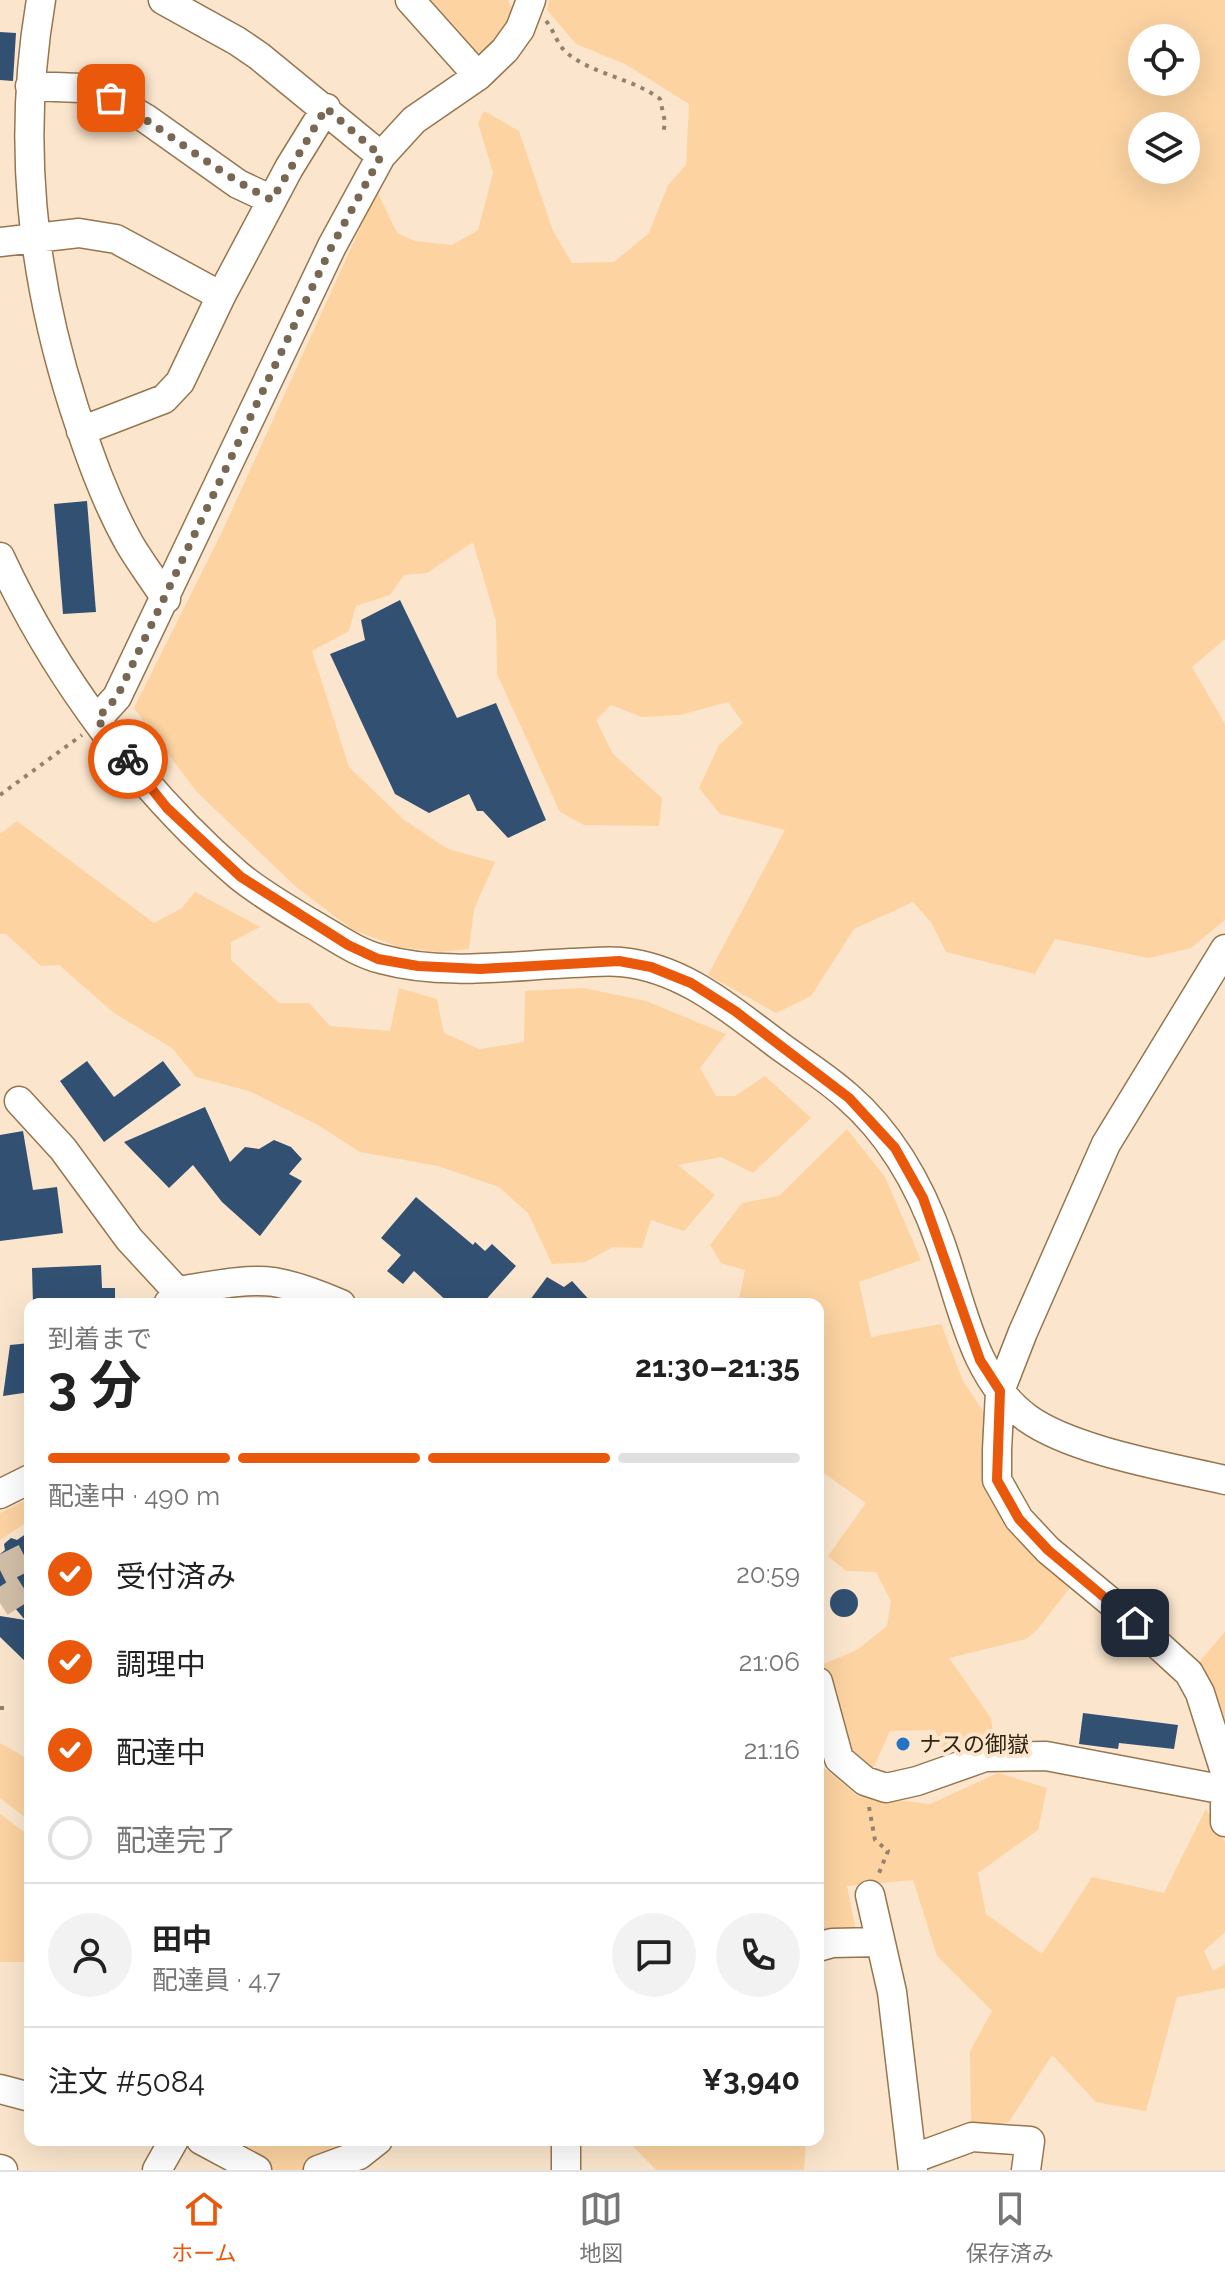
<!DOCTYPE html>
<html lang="ja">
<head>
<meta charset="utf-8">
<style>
  body { margin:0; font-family:Raleway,"Noto Sans JP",sans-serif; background:#f2f2f2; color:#222; height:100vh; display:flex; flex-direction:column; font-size:30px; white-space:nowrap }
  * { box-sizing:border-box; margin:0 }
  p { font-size:26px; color:#767676 }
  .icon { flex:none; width:44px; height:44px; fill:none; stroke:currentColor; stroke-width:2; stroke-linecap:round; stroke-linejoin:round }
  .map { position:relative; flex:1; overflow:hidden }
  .panel { position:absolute; left:24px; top:1298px; width:800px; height:848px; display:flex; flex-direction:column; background:#fff; border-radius:16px; box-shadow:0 8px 32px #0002 }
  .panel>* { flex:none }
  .fabs { position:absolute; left:1128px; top:24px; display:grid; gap:16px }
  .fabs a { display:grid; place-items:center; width:72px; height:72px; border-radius:50%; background:#fff; box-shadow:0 8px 32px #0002; font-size:40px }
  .pin { position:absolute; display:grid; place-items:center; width:68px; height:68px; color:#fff; margin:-34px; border-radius:16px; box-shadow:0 4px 12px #0006 }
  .courier { position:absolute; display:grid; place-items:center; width:80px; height:80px; margin:-40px; border:6px solid #ea580c; border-radius:50%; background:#fff; color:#222; box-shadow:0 2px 10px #0007 }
  .overview em { font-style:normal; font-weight:700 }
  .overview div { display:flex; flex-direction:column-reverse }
  .overview { display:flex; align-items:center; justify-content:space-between; height:136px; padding:0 24px }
  h1 { font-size:52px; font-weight:700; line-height:60px }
  .bar { display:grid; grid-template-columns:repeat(4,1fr); gap:12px 8px; align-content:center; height:96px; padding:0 24px }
  .bar i { height:10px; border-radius:6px; background:#e0e0e0 }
  .bar .active { background:#ea580c }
  .bar p { grid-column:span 4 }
  .line { display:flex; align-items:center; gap:20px; padding:0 24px; border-top:2px solid #e0e0e0 }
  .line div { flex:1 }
  .round { display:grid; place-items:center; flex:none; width:84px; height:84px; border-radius:42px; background:#f2f2f2 }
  ol { padding:0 24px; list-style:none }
  li { display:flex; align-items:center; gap:24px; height:88px }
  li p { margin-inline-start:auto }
  li .icon { padding:8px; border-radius:50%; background:#ea580c; color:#fff; stroke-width:4 }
  li:last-child { color:#767676 }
  li i { width:44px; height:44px; border:4px solid #e0e0e0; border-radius:50% }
  .tabs { display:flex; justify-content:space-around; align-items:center; height:112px; border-top:2px solid #e0e0e0; background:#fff; font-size:22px; color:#767676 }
  .tabs a { display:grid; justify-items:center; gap:4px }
  .tabs .active { color:#ea580c }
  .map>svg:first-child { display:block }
  .green { fill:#fcd3a1; fill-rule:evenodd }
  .building { fill:#325072 }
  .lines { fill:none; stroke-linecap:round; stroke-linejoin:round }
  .minor-tunnel { stroke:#d2bfa8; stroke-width:28; stroke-dasharray:28 14; stroke-linecap:butt }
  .minor-casing { stroke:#95764f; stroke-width:31 }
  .path { stroke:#93826d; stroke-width:4; stroke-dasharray:4 6; stroke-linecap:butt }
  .minor { stroke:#fff; stroke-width:28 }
  .done { stroke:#776753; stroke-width:8; stroke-dasharray:0 14.4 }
  .route { stroke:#ea580c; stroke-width:10 }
  .poi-dot { fill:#2574c3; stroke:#fbe6cd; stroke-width:3 }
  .labels { text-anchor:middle; stroke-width:8; stroke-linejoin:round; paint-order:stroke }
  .poi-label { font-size:22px; fill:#302312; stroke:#fbe6cd; text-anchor:start }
</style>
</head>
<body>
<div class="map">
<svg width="1225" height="2170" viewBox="0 0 1225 2170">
  <rect width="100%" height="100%" fill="#fbe6cd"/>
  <path class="green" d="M431,0h77l6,13 -21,32 -9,7h-7z
    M549,0h676v639l-33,28 33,57v196l-34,28 -42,10 -94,-19 -20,35 -89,-22 -15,-30 -18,-20 -59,27 -43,67 -35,17 -68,-38 77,-145 -65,-16 -21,-26 20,-43 24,-22 -15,-21 -48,13 -38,2 -31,-12 -15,15 17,34 49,44 -3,28 -75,-1 -24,-13 -63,-138 -1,-53 -23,-79 -46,31 -23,2 -14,20 -34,11 -7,25 -37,20 37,116 55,53 44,29 47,13 -21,47 -5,40 -30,3 -40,-5 -46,-17 -58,-44 -99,-95 -62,-83 87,-174 156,-343 20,42 18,8 37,4 26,-15 15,-57 -15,-50 6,-12 35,20 34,100 19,32 42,-1 35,-29 19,-48 18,-20 3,-61 -64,-40 -49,-20 -29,-34zM1142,38h44v44h-44zM1142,126h44v44h-44z
    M17,821l137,102 28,-15 13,-16 65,35 -29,15v18l48,43h30l21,23 60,5 9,-43 38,11 7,34 35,16 45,-7 1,-51 59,-3 62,13 80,33 -26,34 16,28h19l30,-20 46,42 -58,55 -32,-16 -43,8 37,30 -31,36 -33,-11 -9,28 -29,-1 -28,15 -33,2 -24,-51 -29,-26 -61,-21 -78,-14 -42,-27 -69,-34 -53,-14 -24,-29 -58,-35 -55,-48 -18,1 -35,-32h-6v-100z
    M847,1129l38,48 36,83 -62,22 12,55 70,-13 22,57 24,36 -2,16 87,152 -35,45 -11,9 -77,19 42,60 4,27 -48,16 -12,-31 -45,1 -19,42 -19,-13 -29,-96 34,-14 30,-24 4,-25 -15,-29 -30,-1 -18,-15 38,-53 -48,-34v-165h-80l7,-34 -24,-7 -11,-18 32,-42 37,-7z
    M30,1498v22l-30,20v-27z
    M1225,1632v100l-6,-28 -20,-42z
    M0,1743l30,17v61l-30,-23z
    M818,1763l40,33 72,8 68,-31 49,15 -9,42 -60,43 8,41 56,40 50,-77 72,16 42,-84 19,33v90l-21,19 9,20 12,-7v24l-48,9 -31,114 -50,-9 -44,-47 -43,67 -38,7 -1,-78 22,-40 -55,-55 -24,-76 -66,6 9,45 -38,6z
    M0,1814l30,22v126h-30z
    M217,2140h151l-59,30h-37z
    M627,2140h179l-2,30h-148z"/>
  <path class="building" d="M0,32l16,1 -3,48 -13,-1z
    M87,501l9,111 -33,2 -9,-110z
    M400,600l57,118 39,-15 50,117 -38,18 -25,-27h-6l-8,-17 -40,19 -34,-19 -65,-140 35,-14 -4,-20z
    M87,1061l27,36 49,-36 18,24 -77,57 -44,-61z
    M205,1107l25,55 15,-15 14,2 15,-9 17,7 11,12 -13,15 13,7 -42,55 -38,-34 -29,-37 -24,23 -45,-46z
    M23,1131l10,59 24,-3 6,46 -63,8v-106z
    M416,1197l57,48 2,-3 10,9 7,-7 24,22 -34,38h-32l-36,-33 -11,13 -16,-13 14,-16 -20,-17z
    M101,1265l1,23h13v16h-82l-1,-36z
    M547,1277l17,10 8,-6 21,23h-66z
    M30,1343v49l-27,4 7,-51z
    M30,1531v135l-30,-29v-21l25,4 -25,-30v-36l5,-4 -1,-6 7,-6 6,2z
    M830 1603a14 14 0 1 1 28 0a14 14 0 1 1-28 0Z
    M1083,1713l95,12 -4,24 -55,-6 -1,6 -39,-5z"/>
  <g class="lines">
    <path class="minor-tunnel" d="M0,1570l30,-15
      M0,1603l30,-19"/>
    <g class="minor-casing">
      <path id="minor" d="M41,0c-24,140 -10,273 33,408 15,46 31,92 55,135 11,19 25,37 37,56
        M163,0l74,41 22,15 122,100
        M410,0l68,76
        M30,86l50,2 31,10 34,20 93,66 34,16
        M0,242l79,-9 37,6 105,57
        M81,431l83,-32 16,-17 41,-86 68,-128 37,-60
        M0,557c55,119 139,232 238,318 23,19 51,35 76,50 21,12 43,28 67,34 62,17 127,7 190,4 17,0 34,-3 50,-1 64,6 111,49 160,85 22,16 46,31 66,49 45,39 74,92 93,146 22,61 32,135 87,176 46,33 142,49 198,62
        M97,719l20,-22 215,-451 49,-90 33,-36 64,-44 27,-26 15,-21 11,-29
        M1225,949l-119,195 -83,188 -23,59 -3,59v30l22,39 29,31 70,58 71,65 11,20 25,79
        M19,1101l44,48 66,90 48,52
        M168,1304l9,-13c29,-4 68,-13 97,-9 23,4 46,13 67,22
        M0,1494l30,-15
        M818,1682l21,77 26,22 21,7 31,-7 68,-24 61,-1 179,34
        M1225,1779v43
        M870,1895l22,97 21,178
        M818,1947l14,-4 48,-1
        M0,2089l30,8
        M201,2140l56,30
        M912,2159l60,-22 58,4 -4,29
        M0,2169l3,1
        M157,2170l17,-30
        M318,2170l41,-15 19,-15
        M566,2170v-30"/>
    </g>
    <path class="path" d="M546,21c8,9 11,24 21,32 27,22 65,25 93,46l5,23 -2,13
      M0,795l82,-60
      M0,1708h4
      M869,1807l6,33 13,11 -9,22"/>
    <use href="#minor" class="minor"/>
  </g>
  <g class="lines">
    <path class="done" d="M111,98c55,32 104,74 161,102l54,-92 55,48 -49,90 -215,451 -20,22 31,40"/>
    <path class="route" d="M128,759l39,49 74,69 107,68 30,14 40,7 62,3 139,-8 32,6 40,16 44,28 114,87 46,50 28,50 57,162 20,31 -3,89 22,39 29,31 87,73"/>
  </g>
  <circle class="poi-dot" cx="903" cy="1744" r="8"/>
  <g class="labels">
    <g class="poi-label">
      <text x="919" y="1752">ナスの御嶽</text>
    </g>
  </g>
</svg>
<div class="fabs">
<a><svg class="icon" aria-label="locate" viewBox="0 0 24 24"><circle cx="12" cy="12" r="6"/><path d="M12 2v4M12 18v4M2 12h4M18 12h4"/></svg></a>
<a><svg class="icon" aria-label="layers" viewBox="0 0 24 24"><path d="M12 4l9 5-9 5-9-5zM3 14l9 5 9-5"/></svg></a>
</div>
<div class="pin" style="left:111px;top:98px;background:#ea580c"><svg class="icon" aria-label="bag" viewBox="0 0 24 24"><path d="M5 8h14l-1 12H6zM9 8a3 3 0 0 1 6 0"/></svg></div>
<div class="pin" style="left:1135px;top:1623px;background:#1f2937"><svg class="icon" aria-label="home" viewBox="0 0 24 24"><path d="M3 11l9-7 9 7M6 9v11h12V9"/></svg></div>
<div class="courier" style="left:128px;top:759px"><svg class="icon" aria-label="bike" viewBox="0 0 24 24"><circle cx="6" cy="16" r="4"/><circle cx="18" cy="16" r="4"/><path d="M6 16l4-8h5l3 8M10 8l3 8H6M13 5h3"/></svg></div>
<section class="panel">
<div class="overview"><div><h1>3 分</h1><p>到着まで</p></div><em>21:30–21:35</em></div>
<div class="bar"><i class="active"></i><i class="active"></i><i class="active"></i><i></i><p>配達中 · 490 m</p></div>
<ol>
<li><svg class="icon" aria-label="check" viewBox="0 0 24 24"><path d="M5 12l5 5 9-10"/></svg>受付済み<p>20:59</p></li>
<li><svg class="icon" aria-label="check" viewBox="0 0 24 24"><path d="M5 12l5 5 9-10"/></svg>調理中<p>21:06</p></li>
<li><svg class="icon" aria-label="check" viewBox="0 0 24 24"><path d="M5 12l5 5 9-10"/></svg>配達中<p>21:16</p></li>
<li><i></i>配達完了</li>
</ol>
<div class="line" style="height:144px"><a class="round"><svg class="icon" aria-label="person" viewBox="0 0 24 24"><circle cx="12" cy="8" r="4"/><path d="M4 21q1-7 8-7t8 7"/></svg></a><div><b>田中</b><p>配達員 · 4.7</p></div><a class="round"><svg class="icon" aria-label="chat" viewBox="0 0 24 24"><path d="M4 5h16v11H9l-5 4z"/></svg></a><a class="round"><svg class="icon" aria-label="phone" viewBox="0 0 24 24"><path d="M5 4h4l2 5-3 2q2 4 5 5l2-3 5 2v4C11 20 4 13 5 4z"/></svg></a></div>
<div class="line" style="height:104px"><div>注文 #5084</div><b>¥3,940</b></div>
</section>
</div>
<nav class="tabs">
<a class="active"><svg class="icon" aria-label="home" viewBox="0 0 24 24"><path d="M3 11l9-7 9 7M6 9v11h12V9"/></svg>ホーム</a>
<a><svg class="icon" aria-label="map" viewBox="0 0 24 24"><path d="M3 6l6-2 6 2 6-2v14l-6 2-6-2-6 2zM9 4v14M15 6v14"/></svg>地図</a>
<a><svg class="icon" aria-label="saved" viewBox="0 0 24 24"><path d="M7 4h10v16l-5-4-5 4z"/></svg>保存済み</a>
</nav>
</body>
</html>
